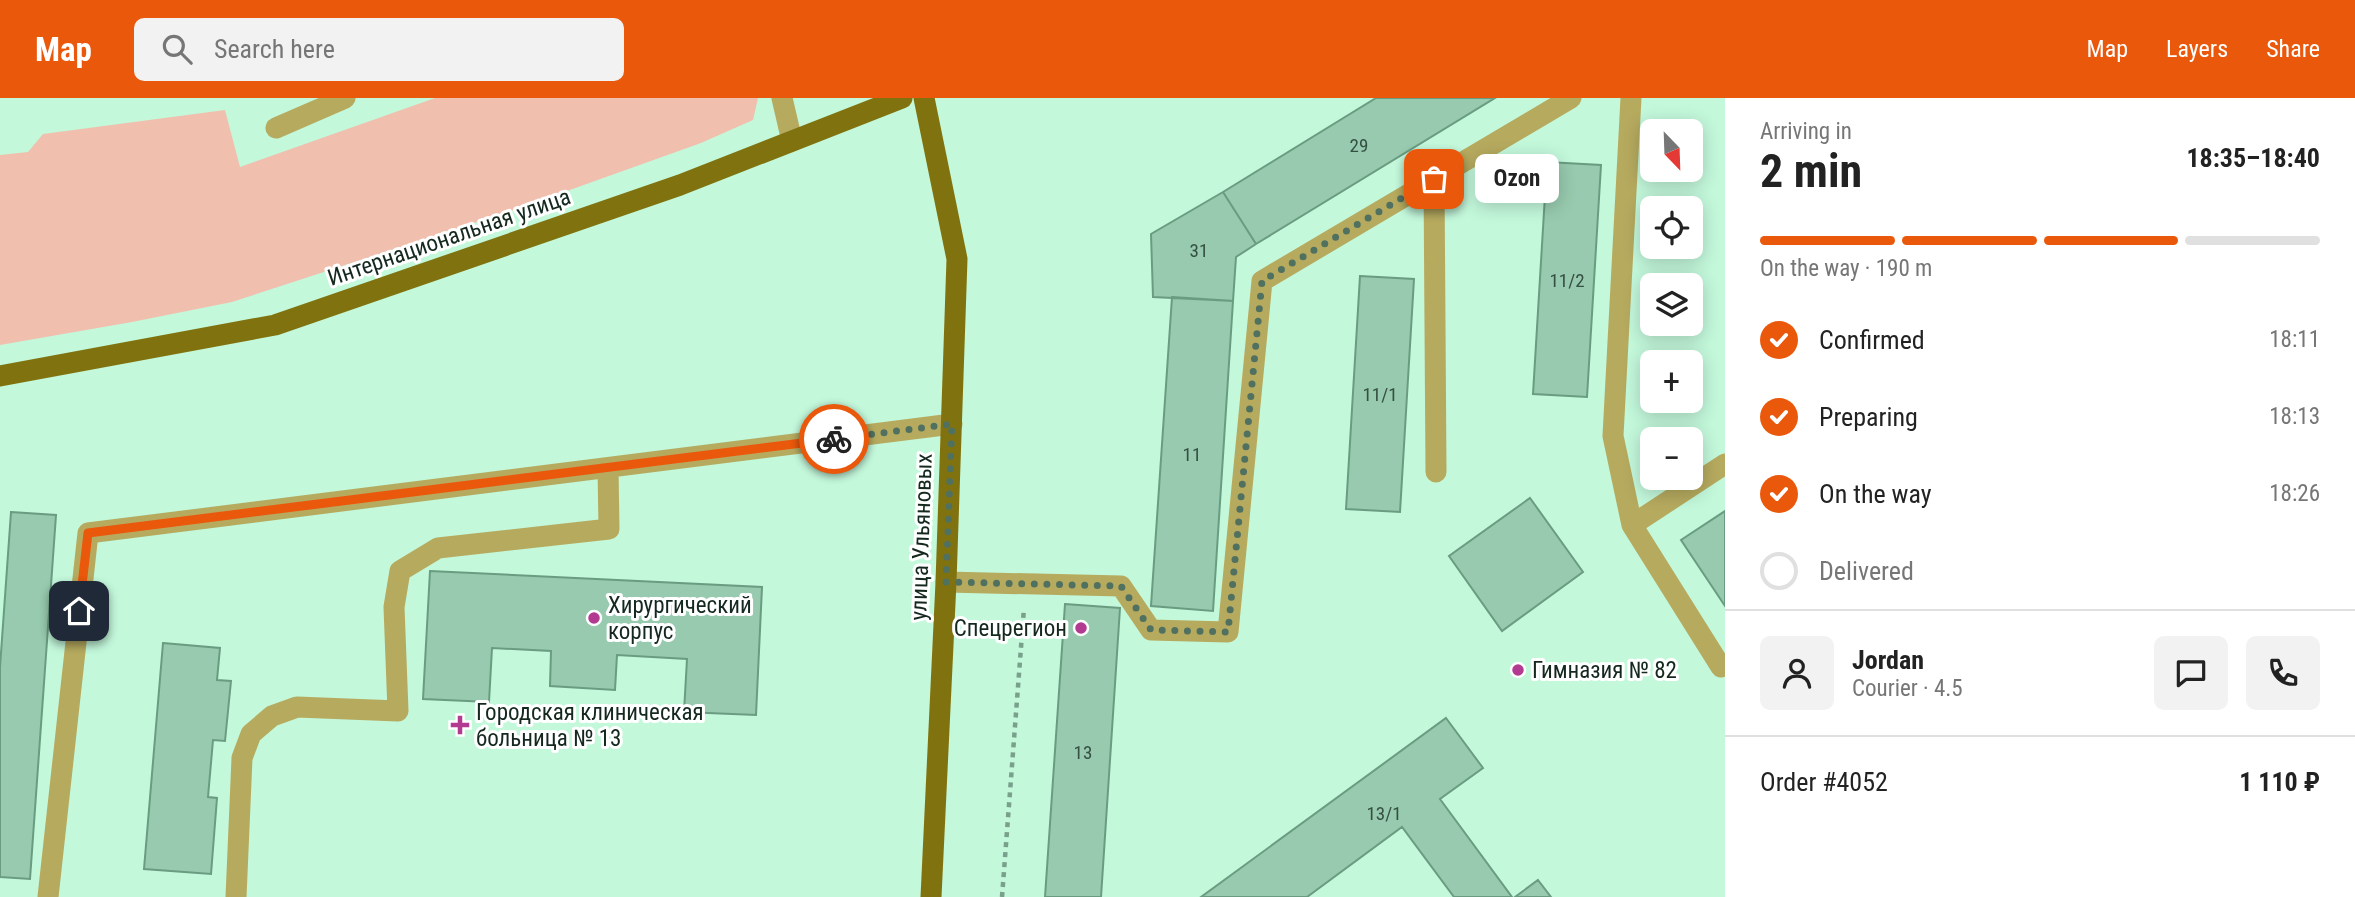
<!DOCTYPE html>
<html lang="en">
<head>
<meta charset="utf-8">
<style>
  body { margin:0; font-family:"Roboto Condensed",sans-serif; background:#f2f2f2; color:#222; height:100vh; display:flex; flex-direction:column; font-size:26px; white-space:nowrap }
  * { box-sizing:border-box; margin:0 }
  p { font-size:23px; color:#767676 }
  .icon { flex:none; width:38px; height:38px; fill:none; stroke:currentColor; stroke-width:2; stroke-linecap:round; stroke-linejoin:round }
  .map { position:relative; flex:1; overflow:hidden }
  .details { display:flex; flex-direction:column; background:#fff; width:630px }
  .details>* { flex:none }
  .needle { width:46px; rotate:157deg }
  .tools { position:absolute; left:1640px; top:21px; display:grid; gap:14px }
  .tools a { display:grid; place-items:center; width:63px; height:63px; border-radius:10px; background:#fff; box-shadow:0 4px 18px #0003; font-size:35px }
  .pin { position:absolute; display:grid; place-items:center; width:60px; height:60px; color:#fff; margin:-30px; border-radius:14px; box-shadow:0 4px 10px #0006 }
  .courier { position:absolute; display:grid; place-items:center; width:70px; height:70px; margin:-35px; border:5px solid #ea580c; border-radius:50%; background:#fff; color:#222; box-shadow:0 2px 9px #0007 }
  .bubble { position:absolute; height:49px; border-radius:10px; background:#fff; box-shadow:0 4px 18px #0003; font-size:23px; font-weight:700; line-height:49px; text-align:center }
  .overview em { font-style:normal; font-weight:700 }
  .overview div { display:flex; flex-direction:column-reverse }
  .overview { display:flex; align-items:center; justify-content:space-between; height:119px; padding:0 35px }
  h1 { font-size:46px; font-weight:700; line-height:52px }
  .bar { display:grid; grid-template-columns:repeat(4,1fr); gap:10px 7px; align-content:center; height:84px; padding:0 35px }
  .bar i { height:9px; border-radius:5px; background:#e0e0e0 }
  .bar .current { background:#ea580c }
  .bar p { grid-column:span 4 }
  .line { display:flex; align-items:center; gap:18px; padding:0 35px; border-top:2px solid #e0e0e0 }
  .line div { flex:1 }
  .round { display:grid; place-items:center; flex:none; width:74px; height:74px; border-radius:10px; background:#f2f2f2 }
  ol { padding:0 35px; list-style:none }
  li { display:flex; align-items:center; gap:21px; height:77px }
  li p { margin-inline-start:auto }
  li .icon { padding:7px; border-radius:50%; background:#ea580c; color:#fff; stroke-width:4 }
  li:last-child { color:#767676 }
  li i { width:38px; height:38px; border:4px solid #e0e0e0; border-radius:50% }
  header { display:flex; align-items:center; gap:42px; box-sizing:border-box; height:98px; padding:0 35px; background:#ea580c; color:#fff }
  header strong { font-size:33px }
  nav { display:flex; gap:38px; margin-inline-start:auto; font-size:24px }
  .search { width:490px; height:63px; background:#f2f2f2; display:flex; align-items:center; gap:18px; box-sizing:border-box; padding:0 24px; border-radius:10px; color:#767676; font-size:26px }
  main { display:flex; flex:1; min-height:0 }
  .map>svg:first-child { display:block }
  .green { fill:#f1bfae }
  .building { fill:#97caae; stroke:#6a9c81; stroke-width:2 }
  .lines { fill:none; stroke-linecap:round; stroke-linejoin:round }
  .path { stroke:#79a08b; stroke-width:4.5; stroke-dasharray:5 5; stroke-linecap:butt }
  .minor { stroke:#b6aa5f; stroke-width:21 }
  .major { stroke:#80730f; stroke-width:21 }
  .done { stroke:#517160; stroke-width:7; stroke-dasharray:0 12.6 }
  .route { stroke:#ea580c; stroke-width:9 }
  .poi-dot { fill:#b23b91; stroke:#fff; stroke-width:2.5 }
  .labels { text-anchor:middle; stroke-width:6; stroke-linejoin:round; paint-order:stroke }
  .number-label { font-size:19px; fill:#355042 }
  .street-label { font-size:23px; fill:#14281e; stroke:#fff }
  .poi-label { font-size:23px; fill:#14281e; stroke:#fff; text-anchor:start }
</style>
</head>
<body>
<header>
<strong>Map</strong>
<div class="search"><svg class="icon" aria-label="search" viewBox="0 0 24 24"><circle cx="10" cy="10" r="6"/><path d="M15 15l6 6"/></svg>Search here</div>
<nav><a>Map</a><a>Layers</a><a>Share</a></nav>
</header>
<main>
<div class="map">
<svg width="1725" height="799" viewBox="0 0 1725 799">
  <rect width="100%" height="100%" fill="#c3f8db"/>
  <path class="green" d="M435,0h323l-5,22 -52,23 -187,67 -282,92 -100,20 -132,23v-190l28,-3 15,-18 182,-24 15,57z"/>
  <path class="building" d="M1376,0h119l-239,146 -33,-52z
    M1547,64l54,3 -14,232 -54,-3z
    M1223,94l33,52 -20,13 -3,44 -80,-4 -2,-63z
    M1360,178l54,3 -14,233 -54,-3z
    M1172,199l61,4 -20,310 -62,-5z
    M1530,400l53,74 -81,59 -53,-75z
    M1725,413v95l-44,-66z
    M11,414l45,3 -26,364 -30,-2v-210z
    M430,473l332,16 -6,128 -72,-3 3,-53 -70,-4 -2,35 -65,-4 1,-35 -59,-3 -3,54 -66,-3z
    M1065,506l55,4 -19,289h-56z
    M163,545l57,5 -3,32 14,1 -6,60 -12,-1 -5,57 9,1 -6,76 -67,-5z
    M1446,620l37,50 -43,31 72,98h-58l-52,-70 -95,70h-106z
    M1538,782l13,17h-36z"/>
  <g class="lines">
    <path class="path" d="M1002,799l22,-289"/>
    <path class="minor" d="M782,0l10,43
      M1631,0l-18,338 19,89
      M276,30l69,-30
      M1434,81l2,293
      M1725,366l-93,61 89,142 4,-3
      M946,484l175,4 30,44 77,2 34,-351 309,-183
      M48,799l40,-364 864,-109
      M236,799l6,-139 9,-24 21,-18 25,-9 101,4 -4,-104 6,-36 38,-23 171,-19 -1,-61"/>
    <path class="major" d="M924,0l33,161 -11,323 -15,315
      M0,278l275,-51 405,-140 222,-87"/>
  </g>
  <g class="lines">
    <path class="done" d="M834,341l118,-15 -6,158 175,4 30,44 77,2 34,-351 172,-102"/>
    <path class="route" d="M79,513l9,-78 746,-94"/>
  </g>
  <g class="poi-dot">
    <circle cx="594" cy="520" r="7"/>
    <circle cx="1081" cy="530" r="7"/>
    <circle cx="1518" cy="572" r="7"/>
    <path d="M456.5 616.5h7v7h7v7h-7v7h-7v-7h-7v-7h7z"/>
  </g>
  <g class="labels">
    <g class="number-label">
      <text x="1359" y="54">29</text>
      <text x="1199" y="159">31</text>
      <text x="1567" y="189">11/2</text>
      <text x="1380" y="303">11/1</text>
      <text x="1192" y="363">11</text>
      <text x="1083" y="661">13</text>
      <text x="1384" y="722">13/1</text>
    </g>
    <g class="street-label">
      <text transform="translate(449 139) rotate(-19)" y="8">Интернациональная улица</text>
      <text transform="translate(921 439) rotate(-88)" y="8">улица Ульяновых</text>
    </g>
    <g class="poi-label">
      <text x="608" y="515">Хирургический<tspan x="608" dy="26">корпус</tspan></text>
      <text x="1067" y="538" text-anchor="end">Спецрегион</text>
      <text x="1532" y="580">Гимназия № 82</text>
      <text x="476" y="622">Городская клиническая<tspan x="476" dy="26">больница № 13</tspan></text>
    </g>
  </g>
</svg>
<div class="tools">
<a><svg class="needle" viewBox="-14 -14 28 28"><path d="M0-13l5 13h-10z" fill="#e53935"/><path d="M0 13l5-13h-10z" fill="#767676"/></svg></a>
<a><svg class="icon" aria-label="locate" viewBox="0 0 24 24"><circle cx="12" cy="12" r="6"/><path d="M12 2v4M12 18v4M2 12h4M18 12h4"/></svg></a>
<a><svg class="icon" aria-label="layers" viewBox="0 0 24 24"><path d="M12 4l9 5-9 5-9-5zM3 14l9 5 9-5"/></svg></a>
<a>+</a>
<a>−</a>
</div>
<div class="pin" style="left:1434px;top:81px;background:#ea580c"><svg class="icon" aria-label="bag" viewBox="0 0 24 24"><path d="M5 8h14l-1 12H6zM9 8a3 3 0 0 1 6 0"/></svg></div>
<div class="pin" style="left:79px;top:513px;background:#1f2937"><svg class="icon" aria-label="home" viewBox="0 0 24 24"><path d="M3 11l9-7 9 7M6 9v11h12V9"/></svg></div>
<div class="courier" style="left:834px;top:341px"><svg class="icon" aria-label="bike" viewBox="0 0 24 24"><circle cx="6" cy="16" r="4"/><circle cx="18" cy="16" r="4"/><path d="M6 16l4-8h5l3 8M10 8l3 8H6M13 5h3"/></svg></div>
<div class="bubble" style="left:1475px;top:56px;width:84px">Ozon</div>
</div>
<section class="details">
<div class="overview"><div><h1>2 min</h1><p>Arriving in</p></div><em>18:35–18:40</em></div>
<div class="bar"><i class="current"></i><i class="current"></i><i class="current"></i><i></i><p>On the way · 190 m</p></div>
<ol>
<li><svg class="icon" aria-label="check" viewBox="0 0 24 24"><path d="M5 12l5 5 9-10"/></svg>Confirmed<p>18:11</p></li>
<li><svg class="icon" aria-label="check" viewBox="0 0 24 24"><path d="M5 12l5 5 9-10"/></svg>Preparing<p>18:13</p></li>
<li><svg class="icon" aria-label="check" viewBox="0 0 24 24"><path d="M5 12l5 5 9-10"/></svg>On the way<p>18:26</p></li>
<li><i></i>Delivered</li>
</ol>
<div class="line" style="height:126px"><a class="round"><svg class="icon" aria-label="person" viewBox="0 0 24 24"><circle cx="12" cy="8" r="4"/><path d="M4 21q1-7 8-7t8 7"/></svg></a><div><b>Jordan</b><p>Courier · 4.5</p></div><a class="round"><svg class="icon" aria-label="chat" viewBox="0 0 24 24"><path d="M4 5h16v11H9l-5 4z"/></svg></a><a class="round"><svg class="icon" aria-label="phone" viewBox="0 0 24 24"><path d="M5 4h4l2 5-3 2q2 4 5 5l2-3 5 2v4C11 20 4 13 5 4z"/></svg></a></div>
<div class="line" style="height:91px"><div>Order #4052</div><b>1 110 ₽</b></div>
</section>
</main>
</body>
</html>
